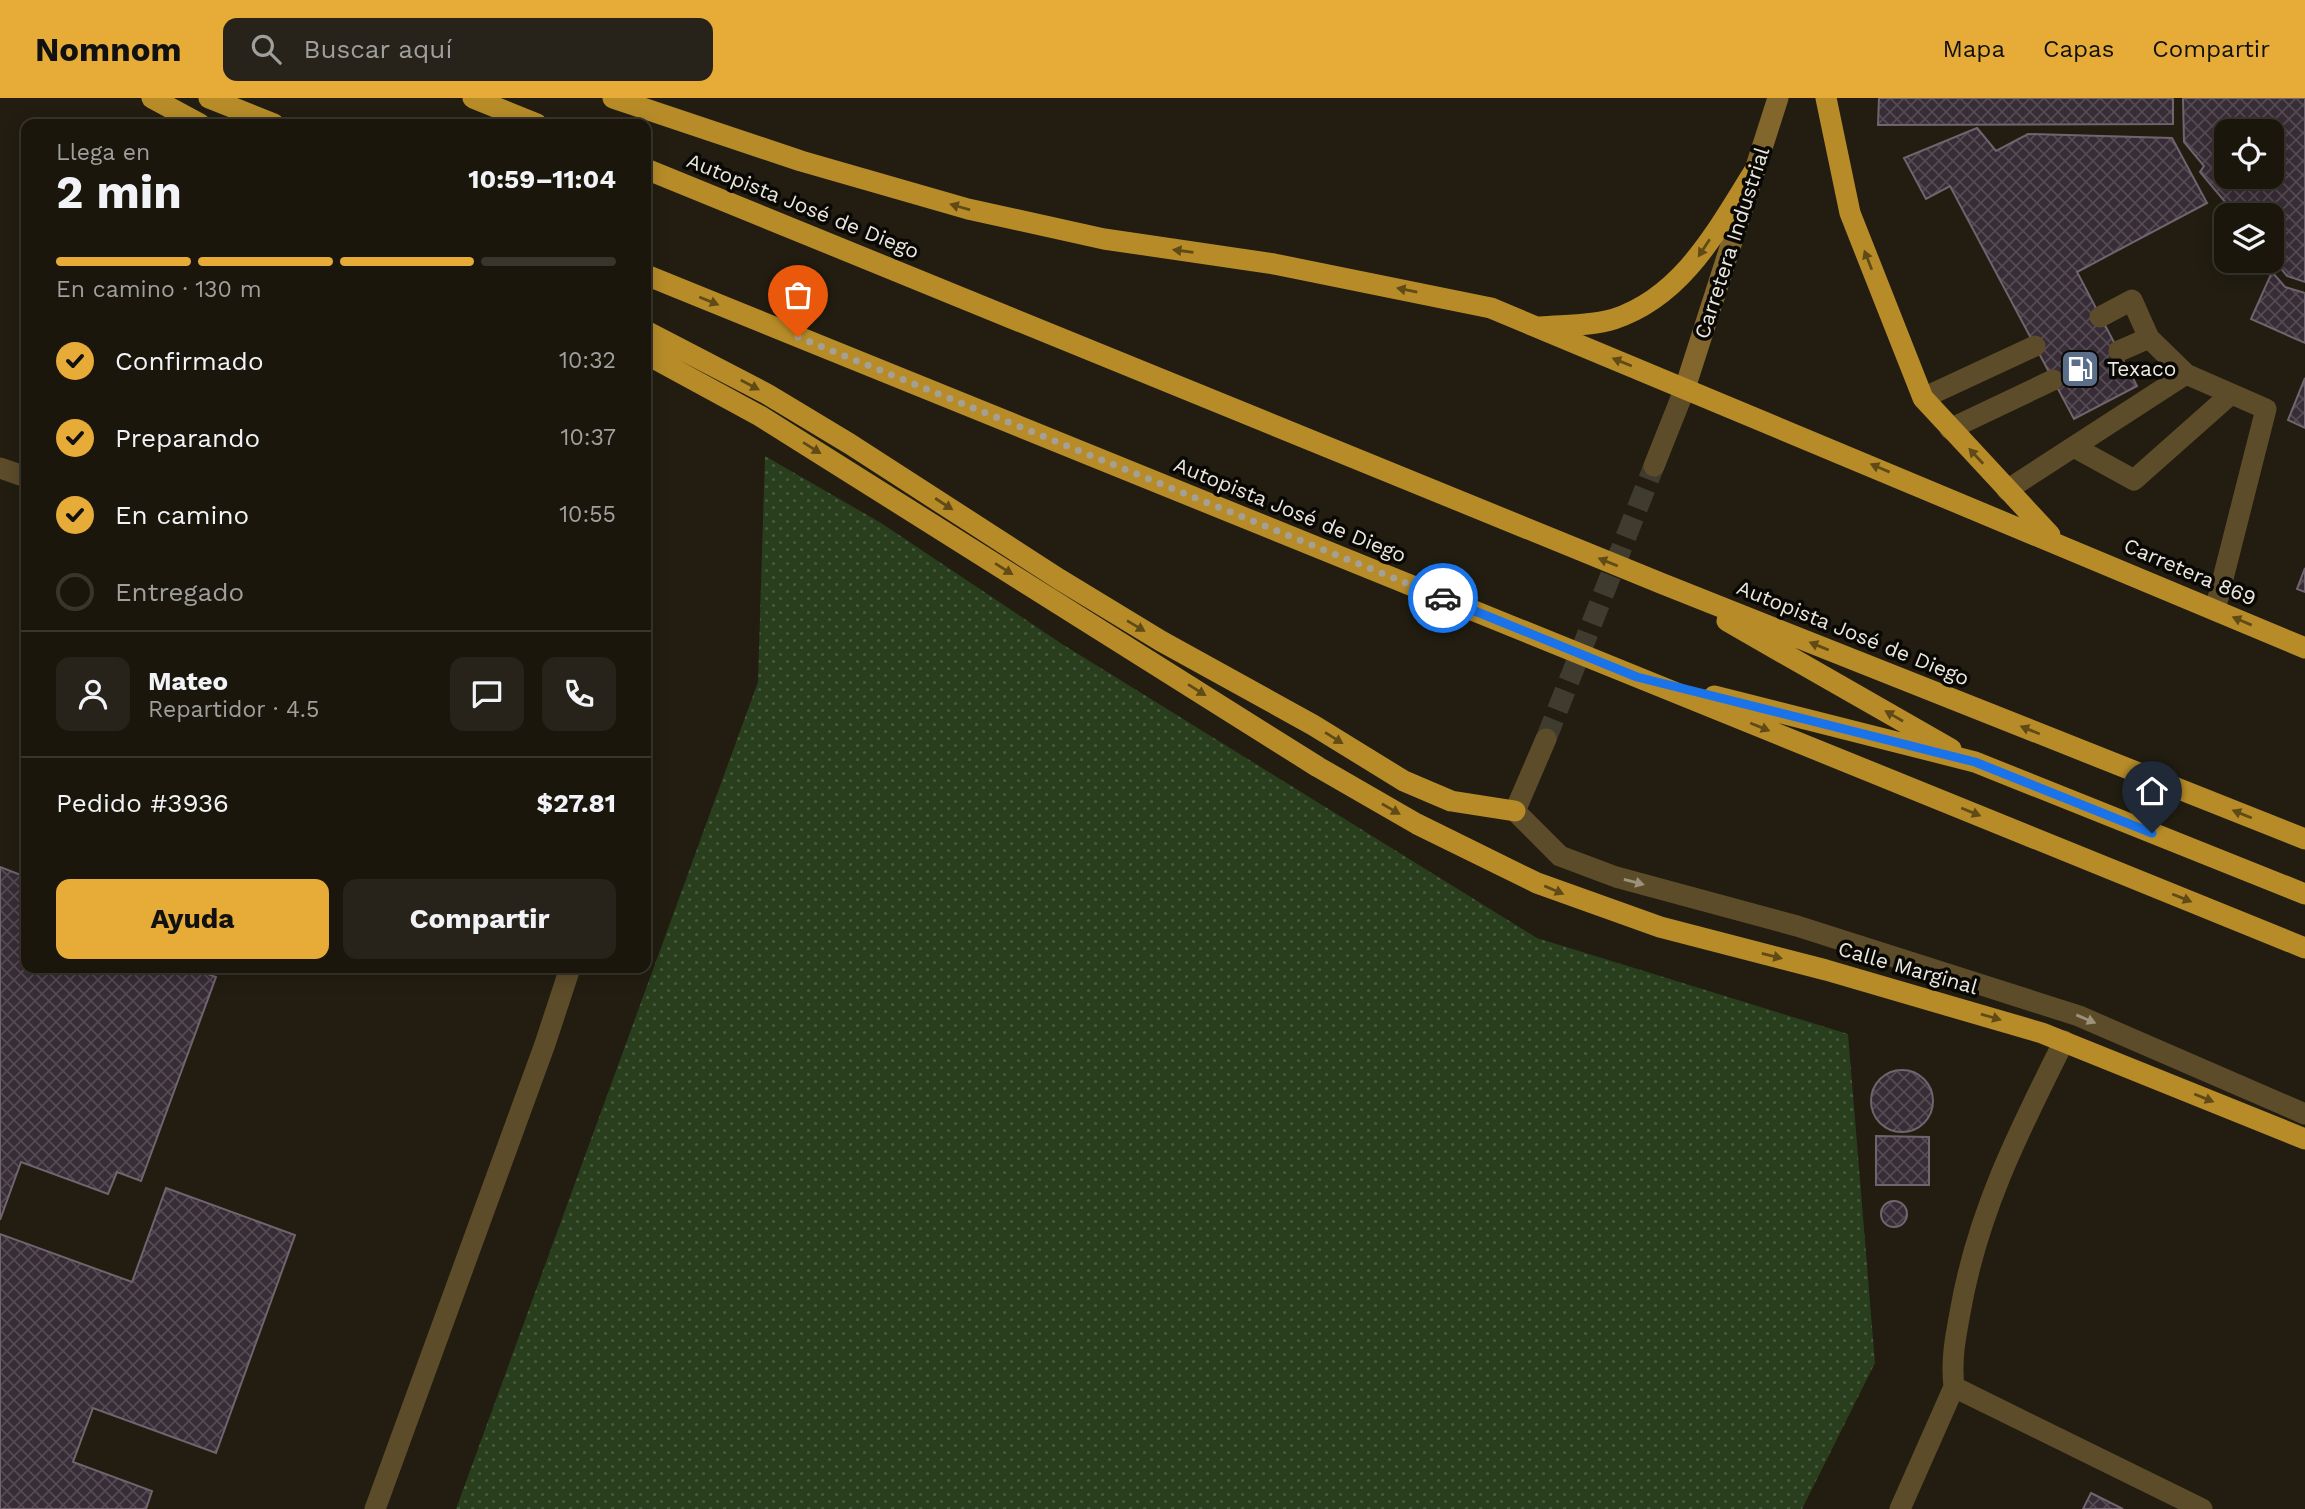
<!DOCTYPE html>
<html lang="es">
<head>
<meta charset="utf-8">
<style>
  body { margin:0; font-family:"Work Sans",sans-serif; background:#27231a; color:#f1f3f6; height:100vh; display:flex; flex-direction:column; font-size:26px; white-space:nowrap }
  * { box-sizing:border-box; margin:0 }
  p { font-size:23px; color:#9f9f9d }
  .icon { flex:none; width:38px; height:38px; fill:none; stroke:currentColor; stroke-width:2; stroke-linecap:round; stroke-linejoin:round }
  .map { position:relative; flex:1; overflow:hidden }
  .details { position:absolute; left:21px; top:21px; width:630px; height:854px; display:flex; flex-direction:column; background:#1a160c; border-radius:14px; box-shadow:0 4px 18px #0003,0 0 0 2px #38352d }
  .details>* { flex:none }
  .fabs { position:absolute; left:2214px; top:21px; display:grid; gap:14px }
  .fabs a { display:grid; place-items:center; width:70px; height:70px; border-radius:14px; background:#1a160c; box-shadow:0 4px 18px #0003,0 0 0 2px #38352d; font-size:35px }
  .pin { position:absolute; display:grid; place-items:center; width:60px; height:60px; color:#fff; margin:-72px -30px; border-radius:50% 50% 50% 0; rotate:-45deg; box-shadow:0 0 7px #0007 }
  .pin .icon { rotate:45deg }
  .courier { position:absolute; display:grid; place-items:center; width:70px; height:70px; margin:-35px; border:5px solid #1a73e8; border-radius:50%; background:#fff; color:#222; box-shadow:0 2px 9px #0007 }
  .summary em { font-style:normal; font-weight:700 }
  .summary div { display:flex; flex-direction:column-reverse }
  .summary { display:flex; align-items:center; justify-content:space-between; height:119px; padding:0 35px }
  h1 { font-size:46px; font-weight:700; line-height:52px }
  .bar { display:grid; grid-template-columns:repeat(4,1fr); gap:10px 7px; align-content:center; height:84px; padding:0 35px }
  .bar i { height:9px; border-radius:5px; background:#38352d }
  .bar .selected { background:#e7ac37 }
  .bar p { grid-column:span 4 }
  .line { display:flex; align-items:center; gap:18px; padding:0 35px; border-top:2px solid #38352d }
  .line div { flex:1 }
  .round { display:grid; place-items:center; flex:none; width:74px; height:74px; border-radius:14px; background:#27231a }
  ol { padding:0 35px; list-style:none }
  li { display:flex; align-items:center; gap:21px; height:77px }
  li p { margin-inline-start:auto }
  li .icon { padding:7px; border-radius:50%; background:#e7ac37; color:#111; stroke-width:4 }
  li:last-child { color:#9f9f9d }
  li i { width:38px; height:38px; border:4px solid #38352d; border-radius:50% }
  .action { display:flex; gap:14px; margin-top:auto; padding:14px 35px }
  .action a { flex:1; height:80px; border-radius:14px; background:#e7ac37; color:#111; font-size:28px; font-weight:700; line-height:80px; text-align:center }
  .action a+a { background:#27231a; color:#f1f3f6 }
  header { display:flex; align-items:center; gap:42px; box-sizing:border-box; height:98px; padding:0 35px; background:#e7ac37; color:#111 }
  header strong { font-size:33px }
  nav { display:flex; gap:38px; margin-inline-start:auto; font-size:24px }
  .search { width:490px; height:63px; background:#27231a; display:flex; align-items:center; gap:18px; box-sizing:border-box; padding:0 24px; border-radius:14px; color:#9f9f9d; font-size:26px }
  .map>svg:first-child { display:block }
  .grass { fill:url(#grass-dots) }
  .building { fill:url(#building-cross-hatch); stroke:#71646f; stroke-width:2; fill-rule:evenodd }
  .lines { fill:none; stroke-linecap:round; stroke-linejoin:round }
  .street-tunnel { stroke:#403b2f; stroke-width:21; stroke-dasharray:21 10; stroke-linecap:butt }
  .lane { stroke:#5d4c2a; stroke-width:21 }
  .street { stroke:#5d4c2a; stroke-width:21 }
  .secondary { stroke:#82662c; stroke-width:21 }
  .highway { stroke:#b78c28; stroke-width:21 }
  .oneway { fill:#604a16 }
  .oneway2 { fill:#9c927b }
  .done { stroke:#a4a096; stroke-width:7; stroke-dasharray:0 12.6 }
  .route { stroke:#1a73e8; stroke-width:9 }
  .labels { text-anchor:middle; stroke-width:7; stroke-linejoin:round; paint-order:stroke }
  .street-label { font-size:21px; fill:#eae7de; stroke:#090804 }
  .poi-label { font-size:21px; fill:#eae7de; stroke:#090804; text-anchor:start }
</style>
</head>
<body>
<header>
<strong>Nomnom</strong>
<div class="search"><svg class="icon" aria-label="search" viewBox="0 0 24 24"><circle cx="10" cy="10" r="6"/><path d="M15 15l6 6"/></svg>Buscar aquí</div>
<nav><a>Mapa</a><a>Capas</a><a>Compartir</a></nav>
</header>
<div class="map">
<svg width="2305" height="1411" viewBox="0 0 2305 1411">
  <defs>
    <pattern id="grass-dots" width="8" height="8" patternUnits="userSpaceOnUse" patternTransform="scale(1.75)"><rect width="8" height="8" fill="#283e1c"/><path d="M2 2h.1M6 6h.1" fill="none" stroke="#475a3d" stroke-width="1.8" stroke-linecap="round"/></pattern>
    <pattern id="building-cross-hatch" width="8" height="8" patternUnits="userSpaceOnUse" patternTransform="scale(1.75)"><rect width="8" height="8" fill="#382c36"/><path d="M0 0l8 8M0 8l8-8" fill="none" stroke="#554b53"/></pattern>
  </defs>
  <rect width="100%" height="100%" fill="#221d10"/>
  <path class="grass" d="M765,358l116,67 181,121 475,294 311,96 27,329 -73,146h-1346l302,-827z"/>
  <path class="building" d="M1879,0h294v26l-295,1z
    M2183,0h122v184l-18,-6 -15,-18v-43h-36l-36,-43 4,-6 -20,-24zM2226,33h46v46h-46z
    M1977,30l19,23 32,-17 144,4 35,65 -130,69 60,114 -63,33 -124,-233 -24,13 -22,-41z
    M2272,174l13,15 20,6v50l-54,-24z
    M2305,280v50l-17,-8z
    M2305,470v24l-8,-3z
    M0,769l26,10v91h166l24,9 -75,204 -24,-9 -9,22 -87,-32 -21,58z
    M1871 1003a31 31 0 1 1 62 0a31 31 0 1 1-62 0Z
    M1876,1038l53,1v48h-53z
    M166,1090l129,47 -79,218 -123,-45 -20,54 79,29 -6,18h-146v-275l132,48z
    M1881 1116a13 13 0 1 1 26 0a13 13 0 1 1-26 0Z
    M2091,1395l32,16h-40z"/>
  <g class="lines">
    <path class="street-tunnel" d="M1546,641l108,-273"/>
    <path class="lane" d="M2100,219l32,-17 17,38 37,36 80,35 -51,201
      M2119,253l30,-13
      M1923,300l112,-52
      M1950,331l103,-49
      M2074,349l60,33 97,-86
      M0,370l26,9
      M2007,392l179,-116
      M2064,943c-45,90 -87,172 -104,272 -5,26 -9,48 -6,74l248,122
      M375,1411l170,-465 25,-76
      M1900,1411l54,-122"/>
    <path class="street" d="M1654,368l31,-78
      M1546,641l-31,72 45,45 56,21 181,49 282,90 226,98"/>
    <path class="secondary" d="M1685,290l93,-290"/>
    <path class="highway" d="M152,0l48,26
      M209,0l65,26
      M473,0l64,26
      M613,0l188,63 167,48 136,30 170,25 217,44 814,340
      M1826,0l24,115 73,185 127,137
      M646,71l1017,415 642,255
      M646,177l1659,673
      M1540,229c23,-2 52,-1 74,-8 70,-23 104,-91 141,-149
      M646,233l121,63 83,50 209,135 102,62 152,84 91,56 47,20 64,10
      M646,256l114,62 558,351 99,57 120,59 123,44 166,43 216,63 263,106
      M1727,523l224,128
      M1714,598l261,66 330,132"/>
  </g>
  <defs><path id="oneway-solid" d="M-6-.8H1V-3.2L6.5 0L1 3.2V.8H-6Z" transform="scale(1.75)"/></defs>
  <g class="oneway">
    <use href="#oneway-solid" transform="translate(960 109) rotate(-164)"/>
    <use href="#oneway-solid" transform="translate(1704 150) rotate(123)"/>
    <use href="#oneway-solid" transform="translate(1183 153) rotate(-172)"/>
    <use href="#oneway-solid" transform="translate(1868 162) rotate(-111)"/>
    <use href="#oneway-solid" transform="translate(1407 192) rotate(-169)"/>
    <use href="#oneway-solid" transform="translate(709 203) rotate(22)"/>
    <use href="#oneway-solid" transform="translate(1622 264) rotate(-158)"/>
    <use href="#oneway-solid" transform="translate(750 287) rotate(28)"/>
    <use href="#oneway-solid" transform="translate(812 350) rotate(32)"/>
    <use href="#oneway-solid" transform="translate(1976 358) rotate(-133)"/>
    <use href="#oneway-solid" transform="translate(1880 370) rotate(-157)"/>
    <use href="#oneway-solid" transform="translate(944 406) rotate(33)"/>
    <use href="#oneway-solid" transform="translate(1608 464) rotate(-158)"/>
    <use href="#oneway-solid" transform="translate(1004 471) rotate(32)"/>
    <use href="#oneway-solid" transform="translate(2242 523) rotate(-157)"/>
    <use href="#oneway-solid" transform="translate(1136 528) rotate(31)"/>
    <use href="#oneway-solid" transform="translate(1819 548) rotate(-158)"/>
    <use href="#oneway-solid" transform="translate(1197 592) rotate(32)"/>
    <use href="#oneway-solid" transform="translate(1894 618) rotate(-150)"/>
    <use href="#oneway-solid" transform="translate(1760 629) rotate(22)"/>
    <use href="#oneway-solid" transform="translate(2030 632) rotate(-158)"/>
    <use href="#oneway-solid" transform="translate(1334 640) rotate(32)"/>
    <use href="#oneway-solid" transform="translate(1391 711) rotate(30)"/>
    <use href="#oneway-solid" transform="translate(1971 714) rotate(22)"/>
    <use href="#oneway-solid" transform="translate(2242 716) rotate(-158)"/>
    <use href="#oneway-solid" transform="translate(1554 792) rotate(23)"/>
    <use href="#oneway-solid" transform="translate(2182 800) rotate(22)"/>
    <use href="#oneway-solid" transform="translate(1772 858) rotate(14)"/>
    <use href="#oneway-solid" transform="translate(1991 919) rotate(16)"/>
    <use href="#oneway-solid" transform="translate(2204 1000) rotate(22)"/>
  </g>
  <g class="oneway2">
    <use href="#oneway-solid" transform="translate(1634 784) rotate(15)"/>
    <use href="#oneway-solid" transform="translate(2086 921) rotate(23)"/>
  </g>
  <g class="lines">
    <path class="done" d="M798,239l645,261"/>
    <path class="route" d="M1443,500l194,79 338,85 177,71"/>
  </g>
  <defs>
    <g id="fuel-square" transform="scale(2.0125)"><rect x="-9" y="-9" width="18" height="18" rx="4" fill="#5c6f8a" stroke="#090804"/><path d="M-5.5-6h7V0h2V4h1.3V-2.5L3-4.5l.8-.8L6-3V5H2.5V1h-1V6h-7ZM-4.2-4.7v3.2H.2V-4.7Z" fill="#fff"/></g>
  </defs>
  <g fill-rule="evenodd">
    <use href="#fuel-square" x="2080" y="271"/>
  </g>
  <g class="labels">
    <g class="street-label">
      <text transform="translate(803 108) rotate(22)" y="7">Autopista José de Diego</text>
      <text transform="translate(1732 145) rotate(-72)" y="7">Carretera Industrial</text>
      <text transform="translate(1290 412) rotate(22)" y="7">Autopista José de Diego</text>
      <text transform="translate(2190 474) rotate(23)" y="7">Carretera 869</text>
      <text transform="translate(1853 535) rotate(22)" y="7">Autopista José de Diego</text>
      <text transform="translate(1908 870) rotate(16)" y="7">Calle Marginal</text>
    </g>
    <g class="poi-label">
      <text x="2107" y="278">Texaco</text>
    </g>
  </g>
</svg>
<div class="fabs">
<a><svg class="icon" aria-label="locate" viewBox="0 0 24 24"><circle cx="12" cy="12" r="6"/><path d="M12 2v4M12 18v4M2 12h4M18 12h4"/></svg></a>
<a><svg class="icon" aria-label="layers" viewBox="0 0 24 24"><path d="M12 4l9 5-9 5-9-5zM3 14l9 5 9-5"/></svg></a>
</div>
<div class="pin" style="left:798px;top:239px;background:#ea580c"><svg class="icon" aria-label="bag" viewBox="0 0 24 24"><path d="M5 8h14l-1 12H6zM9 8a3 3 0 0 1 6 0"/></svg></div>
<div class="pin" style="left:2152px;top:735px;background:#1f2937"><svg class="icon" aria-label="home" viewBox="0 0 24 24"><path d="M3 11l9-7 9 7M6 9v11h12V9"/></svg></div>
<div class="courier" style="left:1443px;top:500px"><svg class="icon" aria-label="car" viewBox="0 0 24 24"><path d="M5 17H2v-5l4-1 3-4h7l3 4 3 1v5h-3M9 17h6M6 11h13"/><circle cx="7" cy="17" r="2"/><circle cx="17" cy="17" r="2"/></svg></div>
<section class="details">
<div class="summary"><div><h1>2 min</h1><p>Llega en</p></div><em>10:59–11:04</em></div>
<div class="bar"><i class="selected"></i><i class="selected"></i><i class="selected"></i><i></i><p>En camino · 130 m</p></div>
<ol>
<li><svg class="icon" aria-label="check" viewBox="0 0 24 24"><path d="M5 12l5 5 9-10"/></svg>Confirmado<p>10:32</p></li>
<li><svg class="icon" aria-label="check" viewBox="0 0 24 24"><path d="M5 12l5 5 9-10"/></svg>Preparando<p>10:37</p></li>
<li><svg class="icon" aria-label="check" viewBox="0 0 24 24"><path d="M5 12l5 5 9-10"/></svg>En camino<p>10:55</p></li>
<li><i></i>Entregado</li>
</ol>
<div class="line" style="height:126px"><a class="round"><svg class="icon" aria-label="person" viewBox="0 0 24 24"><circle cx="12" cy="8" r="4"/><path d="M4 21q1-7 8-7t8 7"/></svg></a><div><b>Mateo</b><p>Repartidor · 4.5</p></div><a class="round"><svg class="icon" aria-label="chat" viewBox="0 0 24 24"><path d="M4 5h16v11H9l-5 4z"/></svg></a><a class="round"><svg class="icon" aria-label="phone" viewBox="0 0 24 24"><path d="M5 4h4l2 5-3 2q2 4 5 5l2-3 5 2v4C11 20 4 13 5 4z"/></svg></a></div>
<div class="line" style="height:91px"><div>Pedido #3936</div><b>$27.81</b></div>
<div class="action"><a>Ayuda</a><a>Compartir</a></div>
</section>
</div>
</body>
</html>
